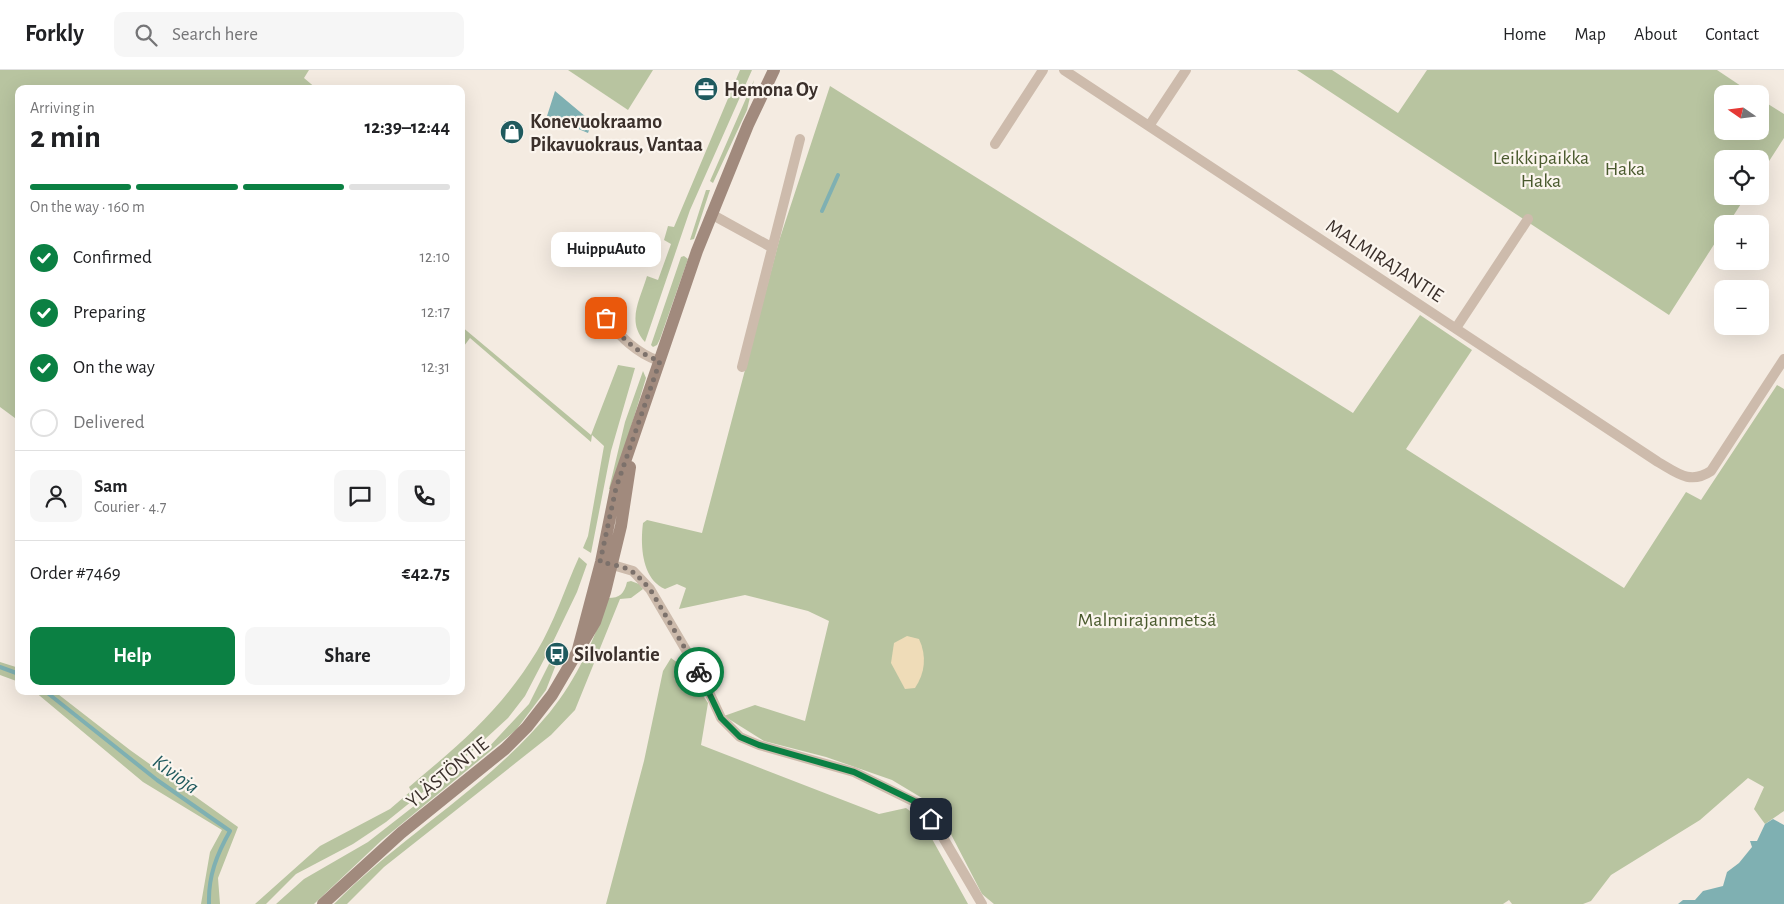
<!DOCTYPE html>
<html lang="en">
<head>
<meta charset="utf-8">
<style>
  body { margin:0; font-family:"Alegreya Sans",sans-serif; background:#f6f6f6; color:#202124; height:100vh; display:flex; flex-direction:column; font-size:19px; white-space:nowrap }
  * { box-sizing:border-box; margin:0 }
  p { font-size:16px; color:#757577 }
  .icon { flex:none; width:28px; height:28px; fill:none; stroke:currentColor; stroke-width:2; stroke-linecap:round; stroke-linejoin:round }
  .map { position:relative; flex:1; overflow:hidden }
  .panel { position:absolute; left:15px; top:15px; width:450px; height:610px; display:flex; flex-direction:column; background:#fff; border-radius:10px; box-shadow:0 5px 20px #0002 }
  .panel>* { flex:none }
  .needle { width:32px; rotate:284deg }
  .buttons { position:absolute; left:1714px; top:15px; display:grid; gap:10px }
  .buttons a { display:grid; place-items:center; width:55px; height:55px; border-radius:10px; background:#fff; box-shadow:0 5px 20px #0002; font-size:25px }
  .pin { position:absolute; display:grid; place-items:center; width:42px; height:42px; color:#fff; margin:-21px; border-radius:10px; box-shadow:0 2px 8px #0006 }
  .courier { position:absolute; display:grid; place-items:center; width:50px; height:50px; margin:-25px; border:4px solid #0b8043; border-radius:50%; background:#fff; color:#222; box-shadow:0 1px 6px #0007 }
  .bubble { position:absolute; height:35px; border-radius:10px; background:#fff; box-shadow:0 5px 20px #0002; font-size:16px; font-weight:600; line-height:35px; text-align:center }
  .summary em { font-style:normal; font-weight:600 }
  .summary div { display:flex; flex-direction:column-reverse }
  .summary { display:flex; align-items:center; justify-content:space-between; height:85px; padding:0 15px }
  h1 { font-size:32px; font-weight:600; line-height:38px }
  .bar { display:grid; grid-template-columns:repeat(4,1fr); gap:8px 5px; align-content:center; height:60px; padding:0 15px }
  .bar i { height:6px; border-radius:4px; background:#e0e0e0 }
  .bar .on { background:#0b8043 }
  .bar p { grid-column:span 4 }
  .line { display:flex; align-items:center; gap:12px; padding:0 15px; border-top:1px solid #e0e0e0 }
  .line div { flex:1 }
  .round { display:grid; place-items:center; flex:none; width:52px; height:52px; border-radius:10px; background:#f6f6f6 }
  ol { padding:0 15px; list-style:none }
  li { display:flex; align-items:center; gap:15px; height:55px }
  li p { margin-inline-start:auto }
  li .icon { padding:5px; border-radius:50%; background:#0b8043; color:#fff; stroke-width:4 }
  li:last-child { color:#757577 }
  li i { width:28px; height:28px; border:2px solid #e0e0e0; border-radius:50% }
  .button { display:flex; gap:10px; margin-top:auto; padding:10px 15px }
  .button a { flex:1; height:58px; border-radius:10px; background:#0b8043; color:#fff; font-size:20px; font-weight:600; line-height:58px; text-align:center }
  .button a+a { background:#f6f6f6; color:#202124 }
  header { display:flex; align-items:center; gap:30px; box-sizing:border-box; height:70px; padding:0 25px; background:#fff; border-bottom:1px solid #e0e0e0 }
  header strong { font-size:24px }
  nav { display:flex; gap:28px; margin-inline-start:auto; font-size:18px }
  .search { width:350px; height:45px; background:#f6f6f6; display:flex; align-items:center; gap:12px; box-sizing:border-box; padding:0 18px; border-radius:10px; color:#757577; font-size:19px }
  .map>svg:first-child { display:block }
  .green { fill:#b8c4a0 }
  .sand { fill:#efdcb8 }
  .water { fill:#7fb0b2 }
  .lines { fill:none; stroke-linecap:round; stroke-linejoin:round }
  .stream { stroke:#7fb0b2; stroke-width:4 }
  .minor { stroke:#cdbbac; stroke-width:10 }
  .secondary { stroke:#a18a7d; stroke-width:12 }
  .done { stroke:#7c716b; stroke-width:5; stroke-dasharray:0 9 }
  .route { stroke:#0b8043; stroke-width:6 }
  .labels { text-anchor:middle; stroke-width:4.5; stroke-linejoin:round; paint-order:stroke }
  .poi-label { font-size:20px; font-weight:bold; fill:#3b302b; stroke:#fbf5ee; text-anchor:start }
  .park-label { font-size:20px; fill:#4a5a2e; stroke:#fbf5ee }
  .street-label { font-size:20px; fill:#3b302b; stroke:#fbf5ee }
  .water-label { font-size:21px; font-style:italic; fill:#1f5a5e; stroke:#fbf5ee }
</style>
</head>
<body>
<header>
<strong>Forkly</strong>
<div class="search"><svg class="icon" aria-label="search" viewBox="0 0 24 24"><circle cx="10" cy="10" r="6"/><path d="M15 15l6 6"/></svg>Search here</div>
<nav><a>Home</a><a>Map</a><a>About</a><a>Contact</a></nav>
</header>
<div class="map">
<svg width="1784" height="834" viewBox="0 0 1784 834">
  <rect width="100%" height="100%" fill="#f4ebe1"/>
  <path class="green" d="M0,0h309l-5,8 13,11h-298v332l-19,-14z
    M568,0h85l-25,40z
    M740,0h12l-62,140 -45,132c-19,-21 -5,-42 2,-66l11,4 13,-36 -7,-4 4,-14 6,1z
    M1297,0h35l66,43 29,-43h290l36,24h-31v37h38v-32l24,15v24l-24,37v-16h-38v37h24l-18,28h-6v8l-53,83z
    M754,10l-7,30 -34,73 -3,-2z
    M830,16l523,327 67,-98 52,35 -66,99 218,139 62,-96 15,8 76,-115 7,4v422l-19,13 -11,-15 10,-22 -16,-9 -48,42 -89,55 -20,26 -8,3h-71l-3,-4 -6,4h-509l-12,-10 -41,-79 -19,-17 -30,-18 -66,-23 -62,-16 -40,-25 31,-11 50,16 24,-100 -21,-10 -63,-16 -66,14 7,-21 -9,-4 -12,5c-23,-10 -25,-43 -22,-66l4,-3 55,13 77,-292z
    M706,120h4l-16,49 -4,1z
    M684,186l4,3 -28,80 -3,6 -4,2 -2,-2 30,-88z
    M461,256l130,109 27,-70 17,3 -24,83 -20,102 -8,-5 5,-12 16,-90 -12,-11 -1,7 -121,-104 -9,12z
    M643,301l3,7 -34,111h-3l16,-67z
    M579,487l8,7 -10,28 -26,54 -26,50 -17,22 -49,45 -73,59 -33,22 -57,30 -30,30h-11l65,-58 70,-37 21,-18 -2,-4c51,-43 93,-78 128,-136 17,-28 28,-63 42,-94z
    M631,511l8,3 4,5 -12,9 -11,1 -45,111 -24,25 -167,132 -37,37h-13c67,-68 154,-117 216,-192 26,-32 46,-75 58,-114 12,0 16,-4 19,-16z
    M671,588l14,10 23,35 -7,42 178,69 27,-6 15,11 47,85h-362l38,-143 19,-90z
    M551,590l6,2 -11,28 -30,40 -134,110 -68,64h-38l28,-25 64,-37 119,-93 42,-45z
    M0,592l19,6v14l-19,-7z
    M34,621h20l76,59 108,77 -20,51 2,26h-19l9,-52 12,-22 -79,-48z"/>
  <path class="sand" d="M907,566l12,3c8,17 6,34 -4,49l-10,1 -14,-26 3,-20z"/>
  <path class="water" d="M555,21l37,31 -4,11 -41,-17z
    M1773,749l11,6v79h-106l5,-4h12l8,-9 20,-5 4,-14 12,-9 13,-16 -2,-6h7l8,-17z"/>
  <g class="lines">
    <path class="stream" d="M822,141l16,-36
      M0,597l19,7
      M45,621l112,89 73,51c-13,23 -22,45 -21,73"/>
    <path class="minor" d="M1064,0l594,392c19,11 32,23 53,9l73,-112
      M1149,56l37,-56
      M995,74l48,-74
      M711,144l60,33
      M606,249c15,18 30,34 53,42
      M1456,258l72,-109
      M742,297l58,-228
      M606,493l27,8 17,18 53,90 18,39 19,19 19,8 95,27 63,31 21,26 44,75"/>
    <path class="secondary" d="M577,583l24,-91 15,-74 81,-237 51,-126 26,-55
      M323,834l78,-71 104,-84 22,-22 25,-32 43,-73 10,-30 16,-66 9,-59"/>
  </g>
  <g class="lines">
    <path class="done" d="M606,248c15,19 30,35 54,43l-44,127 -16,74c29,6 30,5 50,27l49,83"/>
    <path class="route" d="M699,602l22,46 19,19 19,8 95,27 64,31 13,16"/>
  </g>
  <defs>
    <g id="office-disc" transform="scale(1.25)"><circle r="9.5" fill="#1f5a5e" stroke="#fbf5ee"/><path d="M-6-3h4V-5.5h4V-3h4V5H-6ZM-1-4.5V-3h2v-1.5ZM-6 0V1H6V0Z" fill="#fff"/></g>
    <g id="shop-disc" transform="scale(1.25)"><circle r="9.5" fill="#1f5a5e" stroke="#fbf5ee"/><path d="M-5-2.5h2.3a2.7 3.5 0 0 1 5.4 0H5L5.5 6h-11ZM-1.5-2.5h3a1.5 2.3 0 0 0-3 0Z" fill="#fff"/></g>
    <g id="bus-disc" transform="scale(1.25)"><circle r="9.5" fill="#1f5a5e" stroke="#fbf5ee"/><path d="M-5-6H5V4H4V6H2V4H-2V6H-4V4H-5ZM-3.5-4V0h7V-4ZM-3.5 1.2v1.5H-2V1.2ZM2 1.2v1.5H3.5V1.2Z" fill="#fff"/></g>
  </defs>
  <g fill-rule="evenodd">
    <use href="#office-disc" x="706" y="19"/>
    <use href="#shop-disc" x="512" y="62"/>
    <use href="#bus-disc" x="557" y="584"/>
  </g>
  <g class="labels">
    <g class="poi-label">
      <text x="724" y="26">Hemona Oy</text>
      <text x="530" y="58">Konevuokraamo<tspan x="530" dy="23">Pikavuokraus, Vantaa</tspan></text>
      <text x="574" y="591">Silvolantie</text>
    </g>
    <g class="park-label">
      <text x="1541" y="94">Leikkipaikka<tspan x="1541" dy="23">Haka</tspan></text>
      <text x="1625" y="105">Haka</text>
      <text x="1147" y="556">Malmirajanmetsä</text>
    </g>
    <g class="street-label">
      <text transform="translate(1385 190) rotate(33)" y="7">MALMIRAJANTIE</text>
      <text transform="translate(447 702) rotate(-39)" y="7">YLÄSTÖNTIE</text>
    </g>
    <g class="water-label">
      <text transform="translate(176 704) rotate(36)" y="7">Kivioja</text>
    </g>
  </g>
</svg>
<div class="buttons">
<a><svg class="needle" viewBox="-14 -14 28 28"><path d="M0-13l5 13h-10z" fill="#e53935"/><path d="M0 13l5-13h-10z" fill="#757577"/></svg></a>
<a><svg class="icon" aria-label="locate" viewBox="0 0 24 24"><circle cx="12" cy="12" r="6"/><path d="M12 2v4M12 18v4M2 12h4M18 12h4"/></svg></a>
<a>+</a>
<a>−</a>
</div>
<div class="pin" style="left:606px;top:248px;background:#ea580c"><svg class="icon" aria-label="bag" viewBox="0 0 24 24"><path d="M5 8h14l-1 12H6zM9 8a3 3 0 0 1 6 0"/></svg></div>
<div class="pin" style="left:931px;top:749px;background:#1f2937"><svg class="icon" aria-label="home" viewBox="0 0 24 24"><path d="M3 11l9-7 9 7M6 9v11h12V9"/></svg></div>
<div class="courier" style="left:699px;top:602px"><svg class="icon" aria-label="bike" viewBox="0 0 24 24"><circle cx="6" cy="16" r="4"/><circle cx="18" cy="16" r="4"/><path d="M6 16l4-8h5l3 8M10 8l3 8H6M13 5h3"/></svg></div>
<div class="bubble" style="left:551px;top:162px;width:110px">HuippuAuto</div>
<section class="panel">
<div class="summary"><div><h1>2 min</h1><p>Arriving in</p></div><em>12:39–12:44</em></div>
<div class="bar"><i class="on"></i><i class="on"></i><i class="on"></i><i></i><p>On the way · 160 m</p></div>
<ol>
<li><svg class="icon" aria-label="check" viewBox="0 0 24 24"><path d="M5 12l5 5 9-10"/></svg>Confirmed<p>12:10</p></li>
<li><svg class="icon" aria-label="check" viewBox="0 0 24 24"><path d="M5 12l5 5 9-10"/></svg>Preparing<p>12:17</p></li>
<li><svg class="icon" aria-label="check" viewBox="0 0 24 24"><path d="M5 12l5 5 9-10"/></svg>On the way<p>12:31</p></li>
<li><i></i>Delivered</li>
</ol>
<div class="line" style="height:90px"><a class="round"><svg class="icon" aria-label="person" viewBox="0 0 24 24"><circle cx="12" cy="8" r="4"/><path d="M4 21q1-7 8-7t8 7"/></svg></a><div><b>Sam</b><p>Courier · 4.7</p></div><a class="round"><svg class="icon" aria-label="chat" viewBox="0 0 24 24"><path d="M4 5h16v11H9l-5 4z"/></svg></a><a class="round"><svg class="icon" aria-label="phone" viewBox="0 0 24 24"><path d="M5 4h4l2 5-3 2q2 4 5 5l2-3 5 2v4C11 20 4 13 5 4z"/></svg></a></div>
<div class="line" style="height:65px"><div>Order #7469</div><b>€42.75</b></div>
<div class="button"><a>Help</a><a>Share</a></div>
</section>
</div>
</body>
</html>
